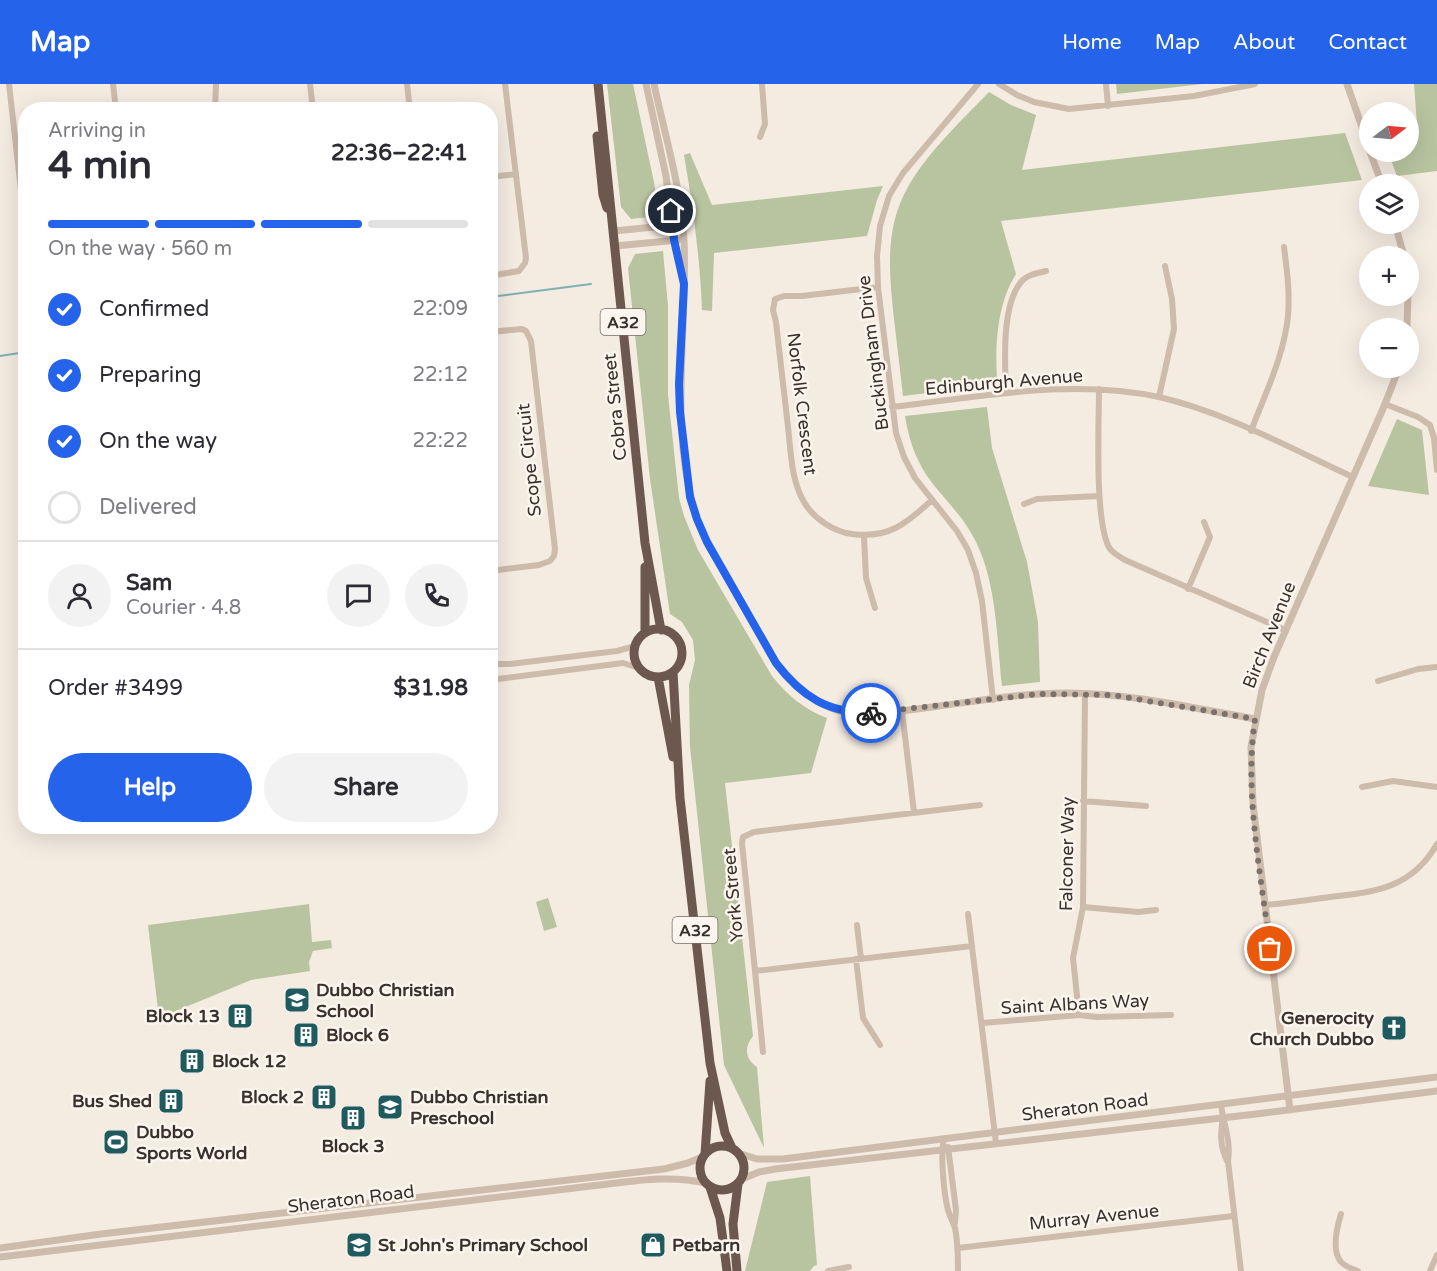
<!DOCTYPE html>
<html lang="en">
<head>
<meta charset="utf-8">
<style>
  body { margin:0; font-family:"Varela Round",sans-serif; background:#f2f2f3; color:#2b2b33; height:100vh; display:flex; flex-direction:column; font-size:22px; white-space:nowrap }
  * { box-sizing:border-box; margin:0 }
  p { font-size:20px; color:#7c7c81 }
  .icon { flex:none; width:33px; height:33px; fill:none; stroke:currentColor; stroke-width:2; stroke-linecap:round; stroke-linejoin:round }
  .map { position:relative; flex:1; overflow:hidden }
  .sheet { position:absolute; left:18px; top:18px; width:480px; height:732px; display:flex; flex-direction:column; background:#fff; border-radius:24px; box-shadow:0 6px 24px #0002 }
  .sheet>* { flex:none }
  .needle { width:39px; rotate:74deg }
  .fabs { position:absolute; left:1359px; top:18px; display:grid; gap:12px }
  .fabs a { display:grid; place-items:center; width:60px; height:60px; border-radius:50%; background:#fff; box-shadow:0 6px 24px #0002; font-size:30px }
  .pin { position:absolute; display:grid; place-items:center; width:51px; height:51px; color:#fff; margin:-26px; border:3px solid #fff; border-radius:50%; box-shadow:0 2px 6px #0007 }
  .courier { position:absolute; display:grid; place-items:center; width:60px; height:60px; margin:-30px; border:4px solid #2563eb; border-radius:50%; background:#fff; color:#222; box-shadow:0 2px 8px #0007 }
  .headline em { font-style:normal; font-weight:700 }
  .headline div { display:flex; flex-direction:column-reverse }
  .headline { display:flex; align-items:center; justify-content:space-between; height:102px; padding:0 30px }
  h1 { font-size:39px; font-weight:700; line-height:45px }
  .bar { display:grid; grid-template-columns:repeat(4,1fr); gap:9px 6px; align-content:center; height:72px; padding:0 30px }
  .bar i { height:8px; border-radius:4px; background:#e1e1e2 }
  .bar .active { background:#2563eb }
  .bar p { grid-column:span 4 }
  .line { display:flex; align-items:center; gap:15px; padding:0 30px; border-top:2px solid #e1e1e2 }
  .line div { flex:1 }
  .round { display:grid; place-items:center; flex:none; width:63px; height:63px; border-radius:32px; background:#f2f2f3 }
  ol { padding:0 30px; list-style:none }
  li { display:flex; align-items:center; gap:18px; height:66px }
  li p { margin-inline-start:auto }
  li .icon { padding:6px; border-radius:50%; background:#2563eb; color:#fff; stroke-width:4 }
  li:last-child { color:#7c7c81 }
  li i { width:33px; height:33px; border:3px solid #e1e1e2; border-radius:50% }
  .button { display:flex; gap:12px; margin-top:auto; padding:12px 30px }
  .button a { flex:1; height:69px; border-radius:36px; background:#2563eb; color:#fff; font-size:24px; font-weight:700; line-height:69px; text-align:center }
  .button a+a { background:#f2f2f3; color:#2b2b33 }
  header { display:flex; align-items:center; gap:36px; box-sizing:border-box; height:84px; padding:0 30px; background:#2563eb; color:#fff }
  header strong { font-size:28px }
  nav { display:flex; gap:33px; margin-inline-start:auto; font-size:21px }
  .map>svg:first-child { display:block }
  .green { fill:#b8c4a0 }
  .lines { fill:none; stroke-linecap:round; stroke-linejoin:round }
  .stream { stroke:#7fb0b2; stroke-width:2 }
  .minor { stroke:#cdbbac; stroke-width:6 }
  .tertiary { stroke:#cdbbac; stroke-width:7 }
  .trunk { stroke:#6c584f; stroke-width:9 }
  .done { stroke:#7c716b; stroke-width:6; stroke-dasharray:0 10.8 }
  .route { stroke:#2563eb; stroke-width:8 }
  .labels { text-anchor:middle; stroke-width:5; stroke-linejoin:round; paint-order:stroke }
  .shield { fill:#fbf5ee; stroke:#756b66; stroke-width:1.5 }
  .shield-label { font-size:16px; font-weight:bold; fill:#3b302b }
  .street-label { font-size:18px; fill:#3b302b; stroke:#fbf5ee }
  .poi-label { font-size:18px; font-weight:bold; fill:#3b302b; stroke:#fbf5ee; text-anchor:start }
</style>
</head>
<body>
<header>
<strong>Map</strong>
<nav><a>Home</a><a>Map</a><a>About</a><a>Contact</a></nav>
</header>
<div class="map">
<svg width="1437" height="1187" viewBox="0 0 1437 1187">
  <rect width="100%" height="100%" fill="#f4ebe1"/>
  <path class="green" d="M607,0h26l21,98 5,34 -28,3 -10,-12z
    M1116,0h86l-85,10z
    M1414,0h23v87l-40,5 -9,-24h20l1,-26 8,-1z
    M989,8l22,13 25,10 -14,55 323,-37 17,47 -361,41 15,53c-19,30 -21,71 -19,105l-5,6 -89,11c-3,-26 -6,-52 -9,-77 -5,-47 -10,-91 15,-134 20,-34 52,-64 80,-93z
    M690,69l22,52 171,-19 -6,14 -10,36 -153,17 -2,58 -10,-1c-2,-52 -9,-103 -18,-155z
    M663,167l5,55v89l11,103 5,18 14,34 74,126c16,20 32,33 55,42l-16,55 -86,10 28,253c-9,11 -8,23 4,31l7,81 -40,-83 -34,-318 -1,-62 6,-25 -2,-20 -11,-18 -12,-8 -20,-135 -22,-211 7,-14z
    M987,323l5,41 35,114 11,60 2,60 -38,4c-5,-45 -5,-102 -26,-144 -11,-23 -28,-39 -43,-58 -16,-20 -24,-43 -28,-68z
    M1397,335l25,11 7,65 -61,-9z
    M548,814l9,29 -13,4 -8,-29z
    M309,820l3,38 19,-2 1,8 -19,3 -4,11 1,9 -59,9 -92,38 -11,-93z
    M810,1092l7,89 -3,1 -4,5h-65l22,-89z"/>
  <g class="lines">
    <path class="stream" d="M490,213l101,-13
      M0,272l26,-4"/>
    <path class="minor" d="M9,0l17,151
      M113,0l3,26
      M310,0l3,26
      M407,0l3,26
      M978,0l-75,89 -14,23 -9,30 -3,30 1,31 18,146 8,24 11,21 42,53 11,19 8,23 6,28 11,99
      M999,0l18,11 17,7 35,7 125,-13 61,-12
      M1106,0l2,22
      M215,26l1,-26
      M760,53l5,-13 -3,-40
      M490,93l26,-3
      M490,192l29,-5 6,-8 1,-5 -21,-174
      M878,203l-76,9h-18l-9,3 -2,11 3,12c4,35 8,70 12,105 3,25 3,53 16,75 9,16 30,30 48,32 37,5 55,-11 80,-34
      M490,248l32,-3 4,2 5,10 24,208 -1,7 -4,5 -11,4 -49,6
      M1099,305c0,34 -5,135 11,160 3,4 10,8 15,11l160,70
      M1006,309c-1,-29 -5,-87 15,-111 6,-7 16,-9 25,-11
      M1159,313l15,-68 -2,-30 -7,-33
      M1385,320l33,13 12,8 4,13 3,32
      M892,323c88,-10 179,-29 267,-10 66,15 133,52 194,80
      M1251,347c14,-37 33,-75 37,-115 2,-23 -1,-46 -4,-69
      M1024,420l13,-5 62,-3
      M864,452l2,42 9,30
      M1188,505l22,-52 -6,-15
      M490,580h20l107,-13 18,-5
      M490,596l133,-17 16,5
      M1378,597l40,-12 19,-2
      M902,627l12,101
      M1362,703l31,-6 44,6
      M1083,717l63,5
      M1265,821c22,-2 43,-5 65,-8 46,-5 82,-9 107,-53
      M1083,823l55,5 18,-2
      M968,830l28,229
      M857,841l4,34
      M972,862l-217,25 -13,-128 1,-6 11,-5 226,-27
      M856,875l7,59 17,27
      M755,887l8,81
      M1079,931l-6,-57 10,-51 2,-214
      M982,939l97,-8 18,2 74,-2
      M1221,1021c3,21 10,34 7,56l13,110
      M1223,1034c-3,16 -3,28 4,43
      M944,1055c-4,16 0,55 4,71 2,7 5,12 7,18 3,14 3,29 3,43
      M948,1063l8,63 -1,13
      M1341,1130c-4,13 -10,36 0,48 4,4 11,7 17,9
      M958,1164l275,-32
      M828,1187l21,-4
      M1430,1187l7,-16"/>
    <path class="tertiary" d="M646,0l20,92 8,64 7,30
      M654,0c11,52 27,103 30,156 4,93 -16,185 12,276 6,21 19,41 31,61 16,28 33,57 49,86 16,22 34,38 60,47 26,8 55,2 81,-1 49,-6 100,-16 149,-16 64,0 127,15 189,26
      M1347,0l23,66
      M1370,68l12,32
      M1395,140l9,32
      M614,147l60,-6
      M615,162l63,-6
      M1407,244l1,-35
      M1290,1026l-37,-306 -2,-57 11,-57 12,-33 111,-253 14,-36
      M738,1069l19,6h26l654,-82
      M742,1095l17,-7 16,-3 481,-55 181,-23
      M0,1164l101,-14 563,-65 24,-6 14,-6
      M0,1173l591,-71c38,-4 77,-12 114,-3"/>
    <path class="trunk" d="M598,0l47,459 16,87
      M597,52l6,59 4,13
      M645,483v66
      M634 569a24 24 0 1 1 48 0a24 24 0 1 1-48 0Z
      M673,588l7,126 30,265 15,70 7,15
      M658,593l15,80
      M700 1084a22 22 0 1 1 44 0a22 22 0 1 1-44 0Z
      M705,1070l5,-73
      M710,1103l10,31 7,53
      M737,1187l-4,-47 5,-40"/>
  </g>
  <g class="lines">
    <path class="done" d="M871,629l167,-19 74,1 143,24c-11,76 6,154 15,230"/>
    <path class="route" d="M671,127l3,29 10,44 -5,100 1,28 10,85 7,22 10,23 69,121c26,34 52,50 95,50"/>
  </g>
  <defs>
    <g id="school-square" transform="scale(1.35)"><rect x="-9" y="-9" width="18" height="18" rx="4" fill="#1f5a5e" stroke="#fbf5ee"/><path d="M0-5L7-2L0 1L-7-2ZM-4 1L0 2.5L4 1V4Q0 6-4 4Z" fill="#fff"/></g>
    <g id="building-square" transform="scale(1.35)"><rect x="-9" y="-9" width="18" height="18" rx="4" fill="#1f5a5e" stroke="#fbf5ee"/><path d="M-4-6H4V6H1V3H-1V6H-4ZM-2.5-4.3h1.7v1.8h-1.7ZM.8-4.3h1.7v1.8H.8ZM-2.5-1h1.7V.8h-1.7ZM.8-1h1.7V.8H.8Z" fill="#fff"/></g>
    <g id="church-square" transform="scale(1.35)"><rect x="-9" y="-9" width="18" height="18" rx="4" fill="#1f5a5e" stroke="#fbf5ee"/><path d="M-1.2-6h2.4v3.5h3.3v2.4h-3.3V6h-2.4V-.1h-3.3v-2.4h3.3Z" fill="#fff"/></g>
    <g id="stadium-square" transform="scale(1.35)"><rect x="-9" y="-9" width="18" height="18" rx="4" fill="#1f5a5e" stroke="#fbf5ee"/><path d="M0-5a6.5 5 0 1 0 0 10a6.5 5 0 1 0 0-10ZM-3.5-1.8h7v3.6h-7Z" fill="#fff"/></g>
    <g id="shop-square" transform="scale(1.35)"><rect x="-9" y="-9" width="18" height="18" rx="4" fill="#1f5a5e" stroke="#fbf5ee"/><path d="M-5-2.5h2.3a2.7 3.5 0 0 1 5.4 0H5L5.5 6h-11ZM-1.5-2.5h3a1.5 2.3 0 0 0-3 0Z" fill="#fff"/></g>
  </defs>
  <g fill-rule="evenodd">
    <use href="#school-square" x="297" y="916"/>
    <use href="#building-square" x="240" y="932"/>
    <use href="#church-square" x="1394" y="944"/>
    <use href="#building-square" x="306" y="951"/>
    <use href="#building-square" x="192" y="977"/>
    <use href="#building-square" x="324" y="1013"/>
    <use href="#building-square" x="171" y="1017"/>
    <use href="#school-square" x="390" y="1023"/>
    <use href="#building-square" x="353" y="1034"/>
    <use href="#stadium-square" x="116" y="1058"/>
    <use href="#school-square" x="359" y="1161"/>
    <use href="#shop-square" x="653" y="1161"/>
  </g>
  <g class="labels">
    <g class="shield">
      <rect x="600.5" y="225" width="45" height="26" rx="4.5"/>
      <rect x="672.5" y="833" width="45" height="26" rx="4.5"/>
    </g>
    <g class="shield-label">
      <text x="623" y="244">A32</text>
      <text x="695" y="852">A32</text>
    </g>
    <g class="street-label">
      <text transform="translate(873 269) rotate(-97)" y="6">Buckingham Drive</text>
      <text transform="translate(1004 298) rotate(-5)" y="6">Edinburgh Avenue</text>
      <text transform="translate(802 320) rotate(83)" y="6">Norfolk Crescent</text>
      <text transform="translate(615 323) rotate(-96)" y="6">Cobra Street</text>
      <text transform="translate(529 376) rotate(-96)" y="6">Scope Circuit</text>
      <text transform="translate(1269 551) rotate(-68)" y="6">Birch Avenue</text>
      <text transform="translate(1067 770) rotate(-89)" y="6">Falconer Way</text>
      <text transform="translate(733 811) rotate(-95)" y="6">York Street</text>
      <text transform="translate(1075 920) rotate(-3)" y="6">Saint Albans Way</text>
      <text transform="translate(1085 1023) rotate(-7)" y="6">Sheraton Road</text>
      <text transform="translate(351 1115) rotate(-7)" y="6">Sheraton Road</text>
      <text transform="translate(1094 1133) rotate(-6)" y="6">Murray Avenue</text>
    </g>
    <g class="poi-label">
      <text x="316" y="912">Dubbo Christian<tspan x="316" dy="21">School</tspan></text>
      <text x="220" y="938" text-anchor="end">Block 13</text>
      <text x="1374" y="940" text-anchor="end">Generocity<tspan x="1374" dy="21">Church Dubbo</tspan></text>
      <text x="326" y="957">Block 6</text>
      <text x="212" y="983">Block 12</text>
      <text x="304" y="1019" text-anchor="end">Block 2</text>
      <text x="410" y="1019">Dubbo Christian<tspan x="410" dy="21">Preschool</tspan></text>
      <text x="152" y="1023" text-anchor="end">Bus Shed</text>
      <text x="136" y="1054">Dubbo<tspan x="136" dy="21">Sports World</tspan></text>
      <text x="353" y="1068" text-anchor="middle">Block 3</text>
      <text x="378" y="1167">St John's Primary School</text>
      <text x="672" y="1167">Petbarn</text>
    </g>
  </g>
</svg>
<div class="fabs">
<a><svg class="needle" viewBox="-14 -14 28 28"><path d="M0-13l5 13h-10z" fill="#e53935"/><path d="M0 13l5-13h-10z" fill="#7c7c81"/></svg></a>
<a><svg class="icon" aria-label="layers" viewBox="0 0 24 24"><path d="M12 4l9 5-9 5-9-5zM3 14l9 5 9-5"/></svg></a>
<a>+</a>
<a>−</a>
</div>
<div class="pin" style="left:1270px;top:865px;background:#ea580c"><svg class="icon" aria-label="bag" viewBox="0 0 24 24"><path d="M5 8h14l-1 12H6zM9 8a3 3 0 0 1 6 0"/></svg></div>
<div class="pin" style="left:671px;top:127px;background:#1f2937"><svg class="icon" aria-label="home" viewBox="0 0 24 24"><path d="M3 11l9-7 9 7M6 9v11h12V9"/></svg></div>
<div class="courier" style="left:871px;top:629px"><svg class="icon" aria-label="bike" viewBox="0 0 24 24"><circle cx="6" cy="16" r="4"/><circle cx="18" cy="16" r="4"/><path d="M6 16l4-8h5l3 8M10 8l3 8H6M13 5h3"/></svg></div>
<section class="sheet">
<div class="headline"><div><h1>4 min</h1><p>Arriving in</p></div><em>22:36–22:41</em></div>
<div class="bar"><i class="active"></i><i class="active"></i><i class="active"></i><i></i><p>On the way · 560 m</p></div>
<ol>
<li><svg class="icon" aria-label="check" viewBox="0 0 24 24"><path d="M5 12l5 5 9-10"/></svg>Confirmed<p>22:09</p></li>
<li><svg class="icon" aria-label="check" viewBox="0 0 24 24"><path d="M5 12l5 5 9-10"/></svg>Preparing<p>22:12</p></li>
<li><svg class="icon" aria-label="check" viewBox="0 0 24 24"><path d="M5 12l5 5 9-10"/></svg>On the way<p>22:22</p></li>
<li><i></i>Delivered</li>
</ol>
<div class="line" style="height:108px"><a class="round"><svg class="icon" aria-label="person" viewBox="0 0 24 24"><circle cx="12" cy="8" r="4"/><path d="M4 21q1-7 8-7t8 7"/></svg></a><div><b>Sam</b><p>Courier · 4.8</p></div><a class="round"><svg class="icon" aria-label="chat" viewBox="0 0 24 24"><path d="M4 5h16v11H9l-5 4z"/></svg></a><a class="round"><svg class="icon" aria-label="phone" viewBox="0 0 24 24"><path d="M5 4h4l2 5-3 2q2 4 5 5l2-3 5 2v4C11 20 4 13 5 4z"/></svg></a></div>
<div class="line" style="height:78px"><div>Order #3499</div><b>$31.98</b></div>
<div class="button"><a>Help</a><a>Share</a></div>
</section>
</div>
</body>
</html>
